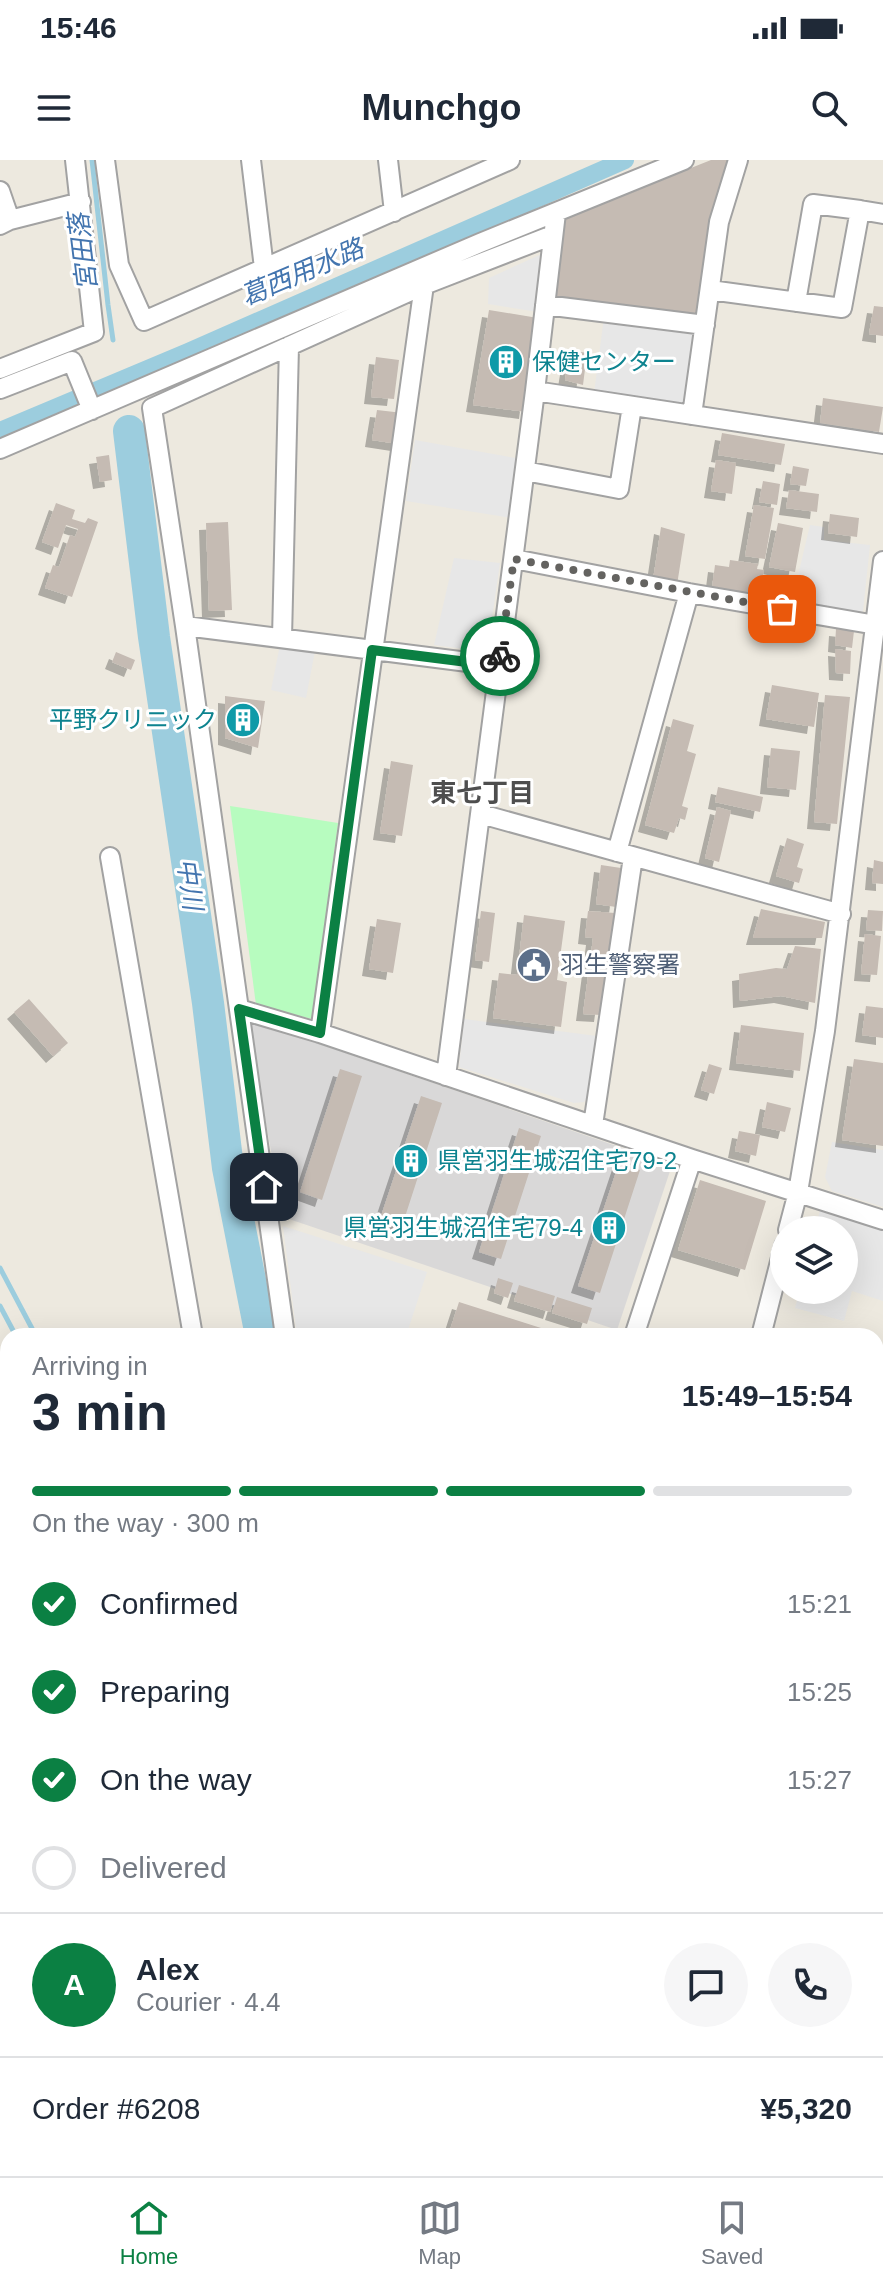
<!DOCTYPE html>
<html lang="en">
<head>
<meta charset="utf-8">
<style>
  body { margin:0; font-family:Helvetica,"Noto Sans JP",sans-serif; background:#f6f6f7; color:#1f2937; height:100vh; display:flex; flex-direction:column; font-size:30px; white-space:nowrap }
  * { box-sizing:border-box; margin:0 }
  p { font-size:26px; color:#747a83 }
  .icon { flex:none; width:44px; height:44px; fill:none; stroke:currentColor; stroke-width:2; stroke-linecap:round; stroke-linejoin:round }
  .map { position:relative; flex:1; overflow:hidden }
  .details { position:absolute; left:0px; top:1168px; width:884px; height:848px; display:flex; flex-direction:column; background:#fff; border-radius:24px 24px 0 0; box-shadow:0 8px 32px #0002 }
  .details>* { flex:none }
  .controls { position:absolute; left:770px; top:1056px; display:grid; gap:16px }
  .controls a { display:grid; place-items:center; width:88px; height:88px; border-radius:50%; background:#fff; box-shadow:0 8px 32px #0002; font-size:40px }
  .pin { position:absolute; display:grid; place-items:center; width:68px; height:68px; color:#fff; margin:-34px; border-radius:16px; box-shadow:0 4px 12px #0006 }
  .courier { position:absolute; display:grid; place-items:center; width:80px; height:80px; margin:-40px; border:6px solid #0b8043; border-radius:50%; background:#fff; color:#222; box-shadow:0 2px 10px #0007 }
  .head em { font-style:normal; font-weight:700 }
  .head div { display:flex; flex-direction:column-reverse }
  .head { display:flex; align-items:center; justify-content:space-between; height:136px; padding:0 32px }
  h1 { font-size:52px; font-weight:700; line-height:60px }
  .bar { display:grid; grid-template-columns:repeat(4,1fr); gap:12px 8px; align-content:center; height:96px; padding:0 32px }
  .bar i { height:10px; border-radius:6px; background:#e0e1e3 }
  .bar .selected { background:#0b8043 }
  .bar p { grid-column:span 4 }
  .line { display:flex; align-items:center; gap:20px; padding:0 32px; border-top:2px solid #e0e1e3 }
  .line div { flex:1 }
  .round { display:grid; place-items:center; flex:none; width:84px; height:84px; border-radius:42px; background:#f6f6f7 }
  ol { padding:0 32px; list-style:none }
  li { display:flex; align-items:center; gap:24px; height:88px }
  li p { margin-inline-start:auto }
  li .icon { padding:8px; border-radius:50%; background:#0b8043; color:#fff; stroke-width:4 }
  li:last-child { color:#747a83 }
  li i { width:44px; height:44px; border:4px solid #e0e1e3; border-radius:50% }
  .status { display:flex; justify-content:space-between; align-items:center; height:56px; padding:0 40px; background:#fff; direction:ltr }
  .status svg { height:22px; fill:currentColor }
  header { display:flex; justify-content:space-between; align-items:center; height:104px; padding:0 32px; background:#fff; font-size:36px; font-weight:700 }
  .dock { display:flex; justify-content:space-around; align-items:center; height:112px; border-top:2px solid #e0e1e3; background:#fff; font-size:22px; color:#747a83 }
  .dock a { display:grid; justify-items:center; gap:4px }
  .dock .selected { color:#0b8043 }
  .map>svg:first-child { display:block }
  .residential { fill:#d9d8d8 }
  .education { fill:#feffd7 }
  .park { fill:#b7fcbf }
  .parking { fill:#e7e7e7 }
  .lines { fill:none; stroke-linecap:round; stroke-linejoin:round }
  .stream { stroke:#9ccdde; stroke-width:5 }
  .canal { stroke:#9ccdde; stroke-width:18 }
  .river { stroke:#9ccdde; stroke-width:32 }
  .building { fill:#c5bbb3; filter:url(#shadow) }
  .minor-casing { stroke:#a2a2a2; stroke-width:22 }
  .minor { stroke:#fff; stroke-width:18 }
  .done { stroke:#646360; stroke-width:8; stroke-dasharray:0 14.4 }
  .route { stroke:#0b8043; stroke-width:10 }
  .labels { text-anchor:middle; stroke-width:6; stroke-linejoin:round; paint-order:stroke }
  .culture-label { font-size:24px; fill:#0d838f; stroke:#fff; text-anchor:start }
  .service-label { font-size:24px; fill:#4e5e75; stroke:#fff; text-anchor:start }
  .water-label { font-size:26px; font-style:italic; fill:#4375af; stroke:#fff }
  .neighbourhood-label { font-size:26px; font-weight:bold; fill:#4e4e4e; stroke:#fff }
</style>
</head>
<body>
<div class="status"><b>15:46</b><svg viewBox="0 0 49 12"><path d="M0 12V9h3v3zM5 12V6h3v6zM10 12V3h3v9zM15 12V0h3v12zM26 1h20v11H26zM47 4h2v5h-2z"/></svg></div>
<header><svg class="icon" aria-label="menu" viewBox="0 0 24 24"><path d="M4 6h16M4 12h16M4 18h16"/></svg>Munchgo<svg class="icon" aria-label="search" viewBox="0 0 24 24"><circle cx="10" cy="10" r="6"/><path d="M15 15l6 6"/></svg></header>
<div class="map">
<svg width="883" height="2016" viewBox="0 0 883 2016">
  <defs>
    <filter id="shadow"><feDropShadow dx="-7" dy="7" stdDeviation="0" flood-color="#0004"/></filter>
  </defs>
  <rect width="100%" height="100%" fill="#ede9df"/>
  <path class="residential" d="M247,859l425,146 -55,165 -334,-113z"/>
  <path class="education" d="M0,1235l8,10v362l-8,14z"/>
  <path class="park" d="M230,646l108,17 -26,196 -56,-14z"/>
  <path class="parking" d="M544,93l-6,59 -50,-8 1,-26z
    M604,157l95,13 -13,78 -92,-15z
    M415,280l106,19 -10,59 -105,-17z
    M810,365l14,2v13l46,5 -7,66 -6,4 -88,-16 4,-20 23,5z
    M454,398l46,5 -13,89 -53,-7z
    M280,485l35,6 -9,47 -35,-8z
    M464,859l133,17 -7,58 -6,8 -10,1 -115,-36z
    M832,982l51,8v57l-51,-16 -7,-14z
    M821,1047l62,19v75l-31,-10 -8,30 -49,-13 5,-18h44v-60h-29z
    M283,1066l144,46 -21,64h-109z"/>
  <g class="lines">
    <path class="stream" d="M92,0l16,145 5,35
      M0,1108l36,68
      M0,1146l16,30
      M0,1783l8,-6
      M876,1977l7,-5
      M143,2016v-8
      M823,2016l10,-8"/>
    <path class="canal" d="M0,271l188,-79 437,-192"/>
    <path class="river" d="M129,271l25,206 54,366 20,165 33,168
      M298,2016v-8"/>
  </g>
  <path class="building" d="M711,0h20l-31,157 -145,-16 8,-82z
    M874,146l9,1v29l-14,-2z
    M489,150l49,8 -12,94 -53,-7z
    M570,190l17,3 -4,32 -18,-5z
    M376,197l23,3 -5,39 -23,-2z
    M823,238l60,9 -4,25 -59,-9z
    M377,250l26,3 -5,31 -26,-4z
    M722,273l63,11 -4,21 -63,-10z
    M109,295l3,25 -12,2 -4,-25z
    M716,300l20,3 -4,31 -21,-3z
    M793,306l16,3 -3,17 -16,-2z
    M763,321l17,3 -3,21 -18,-3z
    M789,330l30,4 -2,18 -31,-4z
    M56,343l19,7 -3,9 13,4 3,-5 10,4 -26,75 -27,-9 8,-23 6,2 11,-32 5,2 3,-8 -12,-4 -8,23 -16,-6z
    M754,345l20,3 -9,51 -20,-3z
    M830,354l29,4 -2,19 -29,-4z
    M228,362l4,88 -23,1 -3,-88z
    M778,363l25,5 -8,44 -26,-5z
    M661,367l24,7 -8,51 -24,-5z
    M730,400l28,4 -1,5 7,1 -4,26 -48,-8 3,-23 14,2z
    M836,469l18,2 -2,17 -17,-3z
    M835,489l16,2 -1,23 -14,-1z
    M116,492l19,8 -4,10 -19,-8z
    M772,525l47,8 -5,34 -48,-8z
    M825,535l25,2 -13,127 -23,-2z
    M225,536l40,5 -7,47 -33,-10z
    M673,559l21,6 -7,26 9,3 -14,52 6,2 -3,12 -6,-2 -5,15 -29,-8z
    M771,588l29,3 -4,39 -29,-3z
    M391,601l22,4 -11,71 -22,-3z
    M718,627l45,10 -3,15 -45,-10z
    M717,647l14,4 -12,51 -14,-4z
    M787,678l17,6 -7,23 6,2 -4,14 -23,-7z
    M874,700l9,2v22l-11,-1z
    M601,705l20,3 -5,39 -20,-3z
    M761,749l64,13 -3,16h-69z
    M868,750l15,1 -1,20 -16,-1z
    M481,751l14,2 -6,49 -14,-2z
    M588,751l27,2 -14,102 -18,-1 10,-76 -8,-1z
    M524,755l41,6 -8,59 10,2 -6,45 -68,-9 6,-45 18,2z
    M377,759l24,4 -8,50 -24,-4z
    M865,774l16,2 -4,39 -16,-1z
    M795,786l26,3 -6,54 -34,-7 -41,5 -1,-27 37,-6 11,1z
    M29,839l39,44 -15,13 -39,-44z
    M866,846l17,2v30l-21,-3z
    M741,865l63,8 -4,38 -64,-8z
    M854,899l29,4v83l-41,-6z
    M709,904l13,4 -8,26 -13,-4z
    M340,909l22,7 -40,124 -22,-8z
    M421,936l21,7 -40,123 -22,-7z
    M767,942l24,6 -6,24 -23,-5z
    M519,968l22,8 -40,123 -22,-7z
    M739,971l21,4 -4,21 -21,-5z
    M619,1003l21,7 -40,123 -22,-7z
    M700,1020l66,21 -21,69 -67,-20z
    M498,1118l15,5 -5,15 -14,-5z
    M519,1125l36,11 -5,16 -36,-11z
    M557,1137l35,11 -5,16 -35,-11z
    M459,1142l104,33v1h-115z
    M0,1344h2l6,50v37l-8,1z
    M8,1488v87l-8,1v-87z
    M190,2008h31l-1,8h-30z"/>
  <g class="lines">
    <g class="minor-casing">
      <path id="minor" d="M105,0l14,105 25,56 366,-161
        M251,0l13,108
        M388,0l6,52
        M0,31l10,29
        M0,65l10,-5 71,-18
        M710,130l132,18 18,-98 23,4
        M796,142l17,-98 47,6
        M545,145l160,20
        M0,209l94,-37 -19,-172
        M0,229l72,-28 20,49
        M535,231l348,53
        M692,255l27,-193 19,-62
        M0,289l480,-206 204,-83
        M525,311l94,18 13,-83
        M514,399l175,34 187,32
        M185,466l314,40
        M282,478l7,-292
        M481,654l360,100
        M617,692l72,-259
        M110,697l83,479
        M239,849l81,24 372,126 191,61
        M320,873l104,-748
        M446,916l89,-685 21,-178
        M593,965l40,-268
        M788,1070l10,-38 27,-161 58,-470
        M285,1176l-100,-710 -33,-218 272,-123 129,-50
        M634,1176l58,-177
        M761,1176l23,-90
        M0,1208l8,2
        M876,1244l7,-22
        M876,1472l7,5
        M876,1527l7,3
        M0,1636l8,-14
        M876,1668l7,3
        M876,1796l7,4
        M876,1955l7,-5
        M500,2008l14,8
        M760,2008l15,8
        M327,2016v-8
        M386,2016l4,-8
        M560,2016l4,-8
        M798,2016l10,-8
        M862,2016l11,-8"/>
    </g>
    <use href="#minor" class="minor"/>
  </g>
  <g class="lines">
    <path class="done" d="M500,496l14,-97 268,50"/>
    <path class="route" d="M264,1027l-25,-178 81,24 52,-383 127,16 1,-10"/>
  </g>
  <defs>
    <g id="building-disc" transform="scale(1.8)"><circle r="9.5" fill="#0f9aa8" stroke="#fff"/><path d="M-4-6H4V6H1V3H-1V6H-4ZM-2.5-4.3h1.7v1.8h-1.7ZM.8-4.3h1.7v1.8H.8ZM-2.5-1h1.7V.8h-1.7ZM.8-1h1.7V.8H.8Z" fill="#fff"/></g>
    <g id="civic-disc" transform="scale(1.8)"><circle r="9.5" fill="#5c6f8a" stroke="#fff"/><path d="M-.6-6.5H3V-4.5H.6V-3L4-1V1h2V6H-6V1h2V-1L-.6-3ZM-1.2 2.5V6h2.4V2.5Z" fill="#fff"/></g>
  </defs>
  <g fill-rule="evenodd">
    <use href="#building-disc" x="506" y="202"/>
    <use href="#building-disc" x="243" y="560"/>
    <use href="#civic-disc" x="534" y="805"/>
    <use href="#building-disc" x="411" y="1001"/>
    <use href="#building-disc" x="609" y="1068"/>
  </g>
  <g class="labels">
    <g class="culture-label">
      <text x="532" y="210">保健センター</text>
      <text x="217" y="568" text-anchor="end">平野クリニック</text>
      <text x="437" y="1009">県営羽生城沼住宅79-2</text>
      <text x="583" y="1076" text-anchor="end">県営羽生城沼住宅79-4</text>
    </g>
    <g class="service-label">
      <text x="560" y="813">羽生警察署</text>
    </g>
    <g class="water-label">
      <text transform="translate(83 92) rotate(-97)" y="9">宮田落</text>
      <text transform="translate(302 112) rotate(-23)" y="9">葛西用水路</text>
      <text transform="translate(190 724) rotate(82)" y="9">中川</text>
    </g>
    <g class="neighbourhood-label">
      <text x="482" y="642">東七丁目</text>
    </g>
  </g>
</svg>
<div class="controls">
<a><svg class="icon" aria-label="layers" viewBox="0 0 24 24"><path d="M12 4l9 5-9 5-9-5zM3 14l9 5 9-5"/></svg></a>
</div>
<div class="pin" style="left:782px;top:449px;background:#ea580c"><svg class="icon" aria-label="bag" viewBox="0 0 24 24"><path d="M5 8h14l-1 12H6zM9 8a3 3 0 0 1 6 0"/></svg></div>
<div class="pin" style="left:264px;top:1027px;background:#1f2937"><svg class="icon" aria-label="home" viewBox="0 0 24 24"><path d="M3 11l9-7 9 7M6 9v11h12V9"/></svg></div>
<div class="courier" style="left:500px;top:496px"><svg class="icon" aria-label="bike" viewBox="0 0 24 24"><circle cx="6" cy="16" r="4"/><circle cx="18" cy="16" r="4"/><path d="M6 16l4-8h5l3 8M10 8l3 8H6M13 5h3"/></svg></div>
<section class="details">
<div class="head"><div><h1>3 min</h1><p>Arriving in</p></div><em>15:49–15:54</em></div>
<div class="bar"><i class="selected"></i><i class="selected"></i><i class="selected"></i><i></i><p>On the way · 300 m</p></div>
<ol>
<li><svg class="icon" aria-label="check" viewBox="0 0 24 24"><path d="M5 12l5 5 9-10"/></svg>Confirmed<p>15:21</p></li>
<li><svg class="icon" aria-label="check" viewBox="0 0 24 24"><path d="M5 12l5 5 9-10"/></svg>Preparing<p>15:25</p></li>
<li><svg class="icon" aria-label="check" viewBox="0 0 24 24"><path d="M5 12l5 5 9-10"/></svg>On the way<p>15:27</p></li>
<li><i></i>Delivered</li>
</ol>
<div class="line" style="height:144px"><b class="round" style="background:#0b8043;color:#fff">A</b><div><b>Alex</b><p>Courier · 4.4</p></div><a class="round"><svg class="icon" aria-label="chat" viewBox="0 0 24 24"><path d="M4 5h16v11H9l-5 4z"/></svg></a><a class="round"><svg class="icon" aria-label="phone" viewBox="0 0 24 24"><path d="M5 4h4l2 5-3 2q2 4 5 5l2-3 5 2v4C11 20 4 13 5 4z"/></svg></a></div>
<div class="line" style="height:104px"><div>Order #6208</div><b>¥5,320</b></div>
</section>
</div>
<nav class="dock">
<a class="selected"><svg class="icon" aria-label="home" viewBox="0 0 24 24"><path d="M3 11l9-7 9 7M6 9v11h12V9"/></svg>Home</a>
<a><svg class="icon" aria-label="map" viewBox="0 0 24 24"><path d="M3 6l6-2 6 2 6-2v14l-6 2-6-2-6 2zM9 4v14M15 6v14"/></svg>Map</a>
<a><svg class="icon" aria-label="saved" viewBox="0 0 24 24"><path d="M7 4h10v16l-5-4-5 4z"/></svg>Saved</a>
</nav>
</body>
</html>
